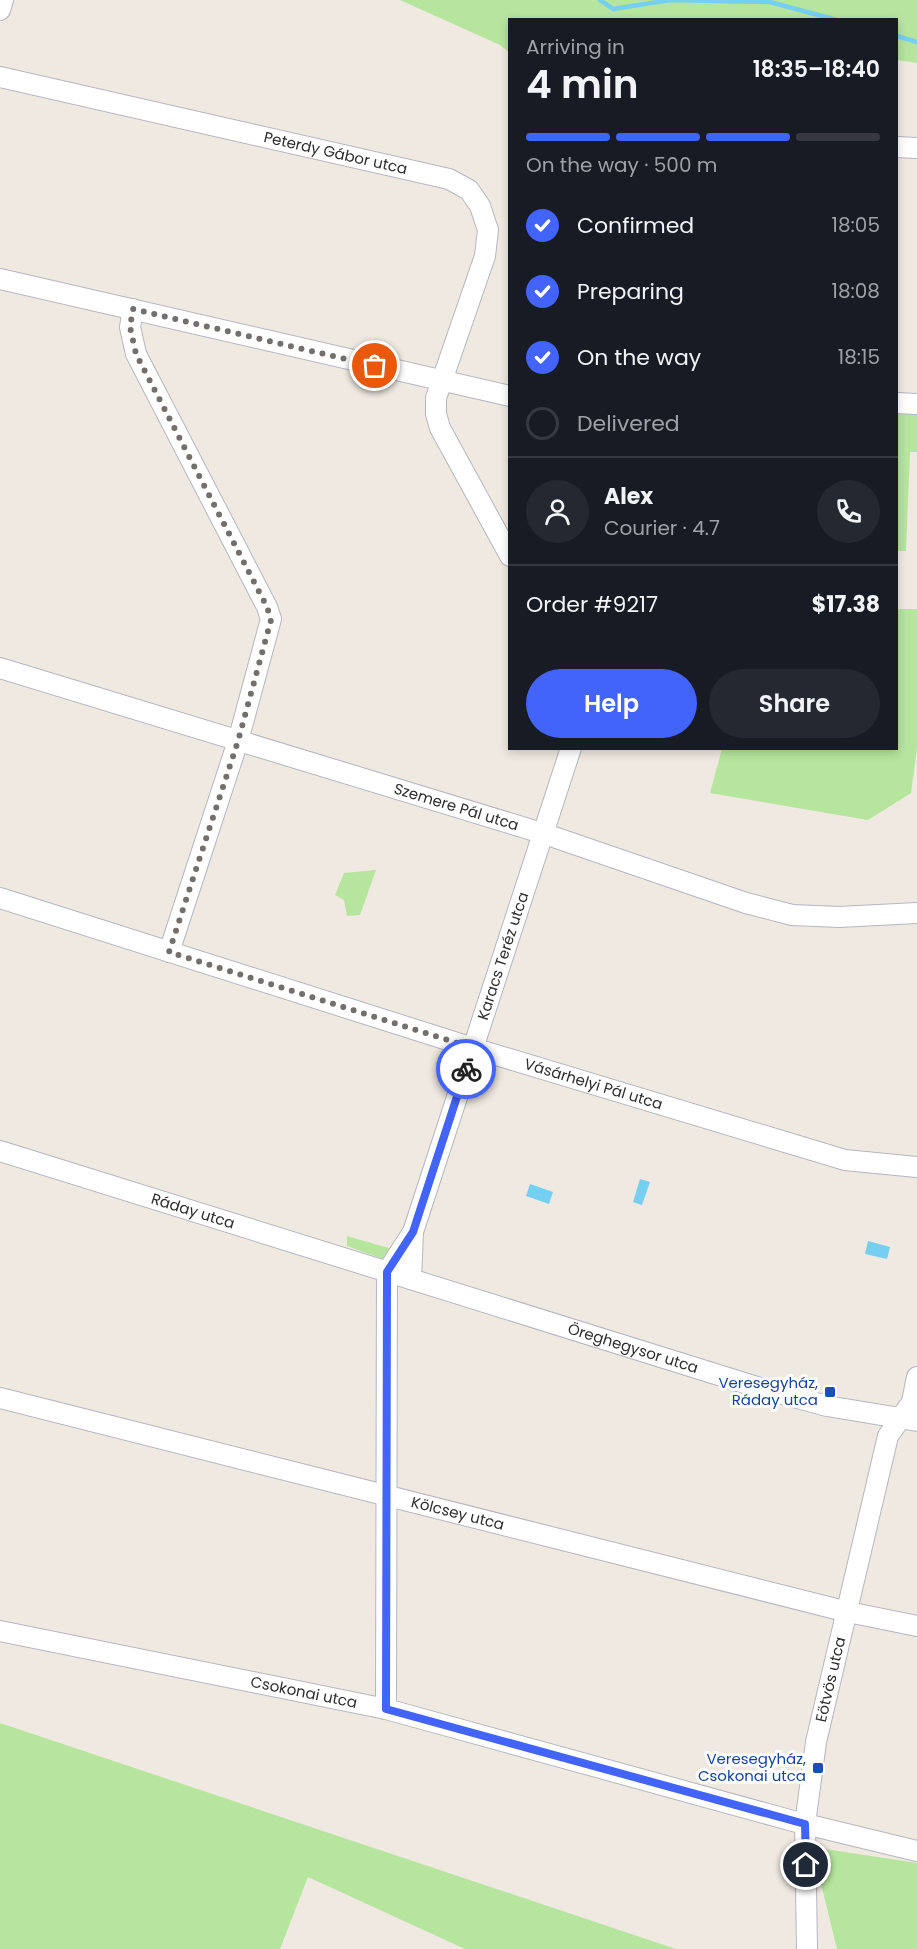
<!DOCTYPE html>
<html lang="en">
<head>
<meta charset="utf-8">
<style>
  body { margin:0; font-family:Poppins,sans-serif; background:#242831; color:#f1f3f6; height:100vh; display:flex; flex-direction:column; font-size:22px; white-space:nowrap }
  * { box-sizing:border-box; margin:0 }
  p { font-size:20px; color:#9ea1a6 }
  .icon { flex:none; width:33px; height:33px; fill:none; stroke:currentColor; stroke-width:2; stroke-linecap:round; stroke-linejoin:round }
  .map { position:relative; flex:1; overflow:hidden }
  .panel { position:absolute; left:508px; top:18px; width:390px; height:732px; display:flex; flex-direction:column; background:#171b24; border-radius:0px; box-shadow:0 3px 9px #0003 }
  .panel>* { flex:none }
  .pin { position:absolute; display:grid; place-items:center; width:51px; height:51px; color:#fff; margin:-26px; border:3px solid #fff; border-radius:50%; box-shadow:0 2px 6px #0007 }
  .courier { position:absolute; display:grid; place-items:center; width:60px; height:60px; margin:-30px; border:4px solid #4264fb; border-radius:50%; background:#fff; color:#222; box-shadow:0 2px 8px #0007 }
  .headline em { font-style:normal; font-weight:600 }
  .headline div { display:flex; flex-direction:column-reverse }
  .headline { display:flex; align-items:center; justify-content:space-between; height:102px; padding:0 18px }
  h1 { font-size:39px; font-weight:600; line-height:45px }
  .bar { display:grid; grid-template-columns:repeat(4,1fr); gap:9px 6px; align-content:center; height:72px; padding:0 18px }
  .bar i { height:8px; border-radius:4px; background:#363941 }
  .bar .current { background:#4264fb }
  .bar p { grid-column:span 4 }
  .line { display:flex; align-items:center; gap:15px; padding:0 18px; border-top:2px solid #363941 }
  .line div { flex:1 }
  .round { display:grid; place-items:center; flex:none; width:63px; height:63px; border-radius:32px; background:#242831 }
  ol { padding:0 18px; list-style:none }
  li { display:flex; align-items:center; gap:18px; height:66px }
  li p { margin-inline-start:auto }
  li .icon { padding:6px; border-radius:50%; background:#4264fb; color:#fff; stroke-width:4 }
  li:last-child { color:#9ea1a6 }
  li i { width:33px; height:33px; border:3px solid #363941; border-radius:50% }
  .action { display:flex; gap:12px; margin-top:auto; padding:12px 18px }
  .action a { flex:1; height:69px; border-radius:36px; background:#4264fb; color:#fff; font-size:24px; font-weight:600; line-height:69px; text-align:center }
  .action a+a { background:#242831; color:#f1f3f6 }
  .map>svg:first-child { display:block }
  .green { fill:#b6e59e }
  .water { fill:#75cff0 }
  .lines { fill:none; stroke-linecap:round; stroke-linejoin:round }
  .stream { stroke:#75cff0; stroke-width:4.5 }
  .minor-casing { stroke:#b4b7c1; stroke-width:22 }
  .minor { stroke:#fff; stroke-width:20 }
  .done { stroke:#726f6d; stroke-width:6; stroke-dasharray:0 10.8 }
  .route { stroke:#4264fb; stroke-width:8 }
  .transit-dot { fill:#1a4fb4; stroke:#fff; stroke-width:2 }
  .labels { text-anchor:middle; stroke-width:6; stroke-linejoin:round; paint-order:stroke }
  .street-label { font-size:15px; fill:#2e2e2e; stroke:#fff }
  .transit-label { font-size:15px; fill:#164399; stroke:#fff; text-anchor:end }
</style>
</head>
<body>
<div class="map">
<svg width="917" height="1949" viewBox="0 0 917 1949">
  <rect width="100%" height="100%" fill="#efe9e1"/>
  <path class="green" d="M400,0h517v63l-20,-3v-40h-387v33l-10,-8z
    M897,413h20v39h-7l-4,99h-9z
    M897,609h20v139l-6,45 -43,27 -158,-27 12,-44 175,-1z
    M376,870l-16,45 -13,1 -3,-16 -9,-5 9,-22z
    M347,1236l45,13 -6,11 -39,-14z
    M0,1723l676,226h-211l-157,-72 -28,72h-280z
    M812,1847l105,16v86h-80z"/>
  <path class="water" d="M640,1179l10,3 -8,23 -9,-3z
    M530,1184l23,8 -4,12 -23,-8z
    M868,1241l22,6 -3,12 -22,-5z"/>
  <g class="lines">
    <path class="stream" d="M600,0l13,9 57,-9 100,2 67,18
      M897,36l20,6"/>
    <g class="minor-casing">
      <g id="minor">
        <path d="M0,10l3,-10"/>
        <path id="s1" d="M0,77l449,102 20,11 11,16 8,24 -3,26 -49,142v16l4,14 70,128"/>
        <path d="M897,147l20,1"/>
        <path d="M0,279l510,117"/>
        <path d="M133,309l-3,18 6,27 131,253 4,12 -33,122 -69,211"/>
        <path d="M897,403l20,1"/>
        <path id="s2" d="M0,668l545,166 201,69 46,12 47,2 78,-4"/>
        <path id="s3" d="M0,898l473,150 372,112 72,7"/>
        <path id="s4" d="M0,1151l757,236 70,19 90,15"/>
        <path id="s5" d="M387,1272l26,-40 158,-484"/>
        <path d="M411,1279l2,-47"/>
        <path id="s6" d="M0,1398l848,214 69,14"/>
        <path id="s7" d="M0,1631l386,78 407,112 124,30"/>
        <path d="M386,1709l1,-437"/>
        <path id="s8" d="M807,1949l-2,-125 11,-82 72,-306 24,-34 5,-25"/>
      </g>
    </g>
    <use href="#minor" class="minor"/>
  </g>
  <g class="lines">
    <path class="done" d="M375,366l-242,-57 -3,18 6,27 131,253 4,13 -33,121 -69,211 304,96 -7,21"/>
    <path class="route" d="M466,1069l-53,163 -26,40 -1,437 419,115 1,41"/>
  </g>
  <g class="transit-dot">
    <rect x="824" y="1386" width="12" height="12" rx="3"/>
    <rect x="812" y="1762" width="12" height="12" rx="3"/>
  </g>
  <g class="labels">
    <g class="street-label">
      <text dy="5" stroke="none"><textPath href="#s1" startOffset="344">Peterdy Gábor utca</textPath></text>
      <text dy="5" stroke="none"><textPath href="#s2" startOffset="477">Szemere Pál utca</textPath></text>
      <text dy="5" stroke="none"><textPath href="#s5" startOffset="338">Karacs Teréz utca</textPath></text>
      <text dy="5" stroke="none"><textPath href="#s3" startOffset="622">Vásárhelyi Pál utca</textPath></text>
      <text dy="5" stroke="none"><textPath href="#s4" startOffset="202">Ráday utca</textPath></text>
      <text dy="5" stroke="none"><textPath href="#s4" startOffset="663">Öreghegysor utca</textPath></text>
      <text dy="5" stroke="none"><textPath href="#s6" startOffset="472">Kölcsey utca</textPath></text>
      <text dy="5" stroke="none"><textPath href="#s8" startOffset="272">Eötvös utca</textPath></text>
      <text dy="5" stroke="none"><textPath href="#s7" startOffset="310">Csokonai utca</textPath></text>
    </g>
    <g class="transit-label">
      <text x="818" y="1388">Veresegyház,<tspan x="818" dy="17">Ráday utca</tspan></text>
      <text x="806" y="1764">Veresegyház,<tspan x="806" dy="17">Csokonai utca</tspan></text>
    </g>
  </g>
</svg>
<div class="pin" style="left:375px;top:366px;background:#ea580c"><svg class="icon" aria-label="bag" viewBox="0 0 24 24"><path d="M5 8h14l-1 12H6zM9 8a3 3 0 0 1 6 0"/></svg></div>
<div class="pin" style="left:806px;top:1865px;background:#1f2937"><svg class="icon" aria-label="home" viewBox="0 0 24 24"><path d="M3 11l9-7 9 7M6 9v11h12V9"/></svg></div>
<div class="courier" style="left:466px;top:1069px"><svg class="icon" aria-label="bike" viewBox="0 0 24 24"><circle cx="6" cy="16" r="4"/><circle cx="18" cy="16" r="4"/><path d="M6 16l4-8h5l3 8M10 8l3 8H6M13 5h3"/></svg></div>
<section class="panel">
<div class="headline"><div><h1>4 min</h1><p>Arriving in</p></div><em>18:35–18:40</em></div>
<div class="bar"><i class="current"></i><i class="current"></i><i class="current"></i><i></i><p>On the way · 500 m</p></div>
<ol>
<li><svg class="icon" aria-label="check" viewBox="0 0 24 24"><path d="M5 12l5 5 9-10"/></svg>Confirmed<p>18:05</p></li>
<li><svg class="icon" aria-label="check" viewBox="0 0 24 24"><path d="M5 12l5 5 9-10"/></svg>Preparing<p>18:08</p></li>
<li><svg class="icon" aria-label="check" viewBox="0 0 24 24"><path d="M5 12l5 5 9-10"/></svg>On the way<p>18:15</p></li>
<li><i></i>Delivered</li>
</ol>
<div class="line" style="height:108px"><a class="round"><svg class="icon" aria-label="person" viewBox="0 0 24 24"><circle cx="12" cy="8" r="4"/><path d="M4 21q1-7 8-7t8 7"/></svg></a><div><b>Alex</b><p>Courier · 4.7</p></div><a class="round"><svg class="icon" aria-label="phone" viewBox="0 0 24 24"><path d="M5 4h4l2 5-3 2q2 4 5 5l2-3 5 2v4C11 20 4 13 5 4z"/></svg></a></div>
<div class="line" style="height:78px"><div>Order #9217</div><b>$17.38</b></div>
<div class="action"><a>Help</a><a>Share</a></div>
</section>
</div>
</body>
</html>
